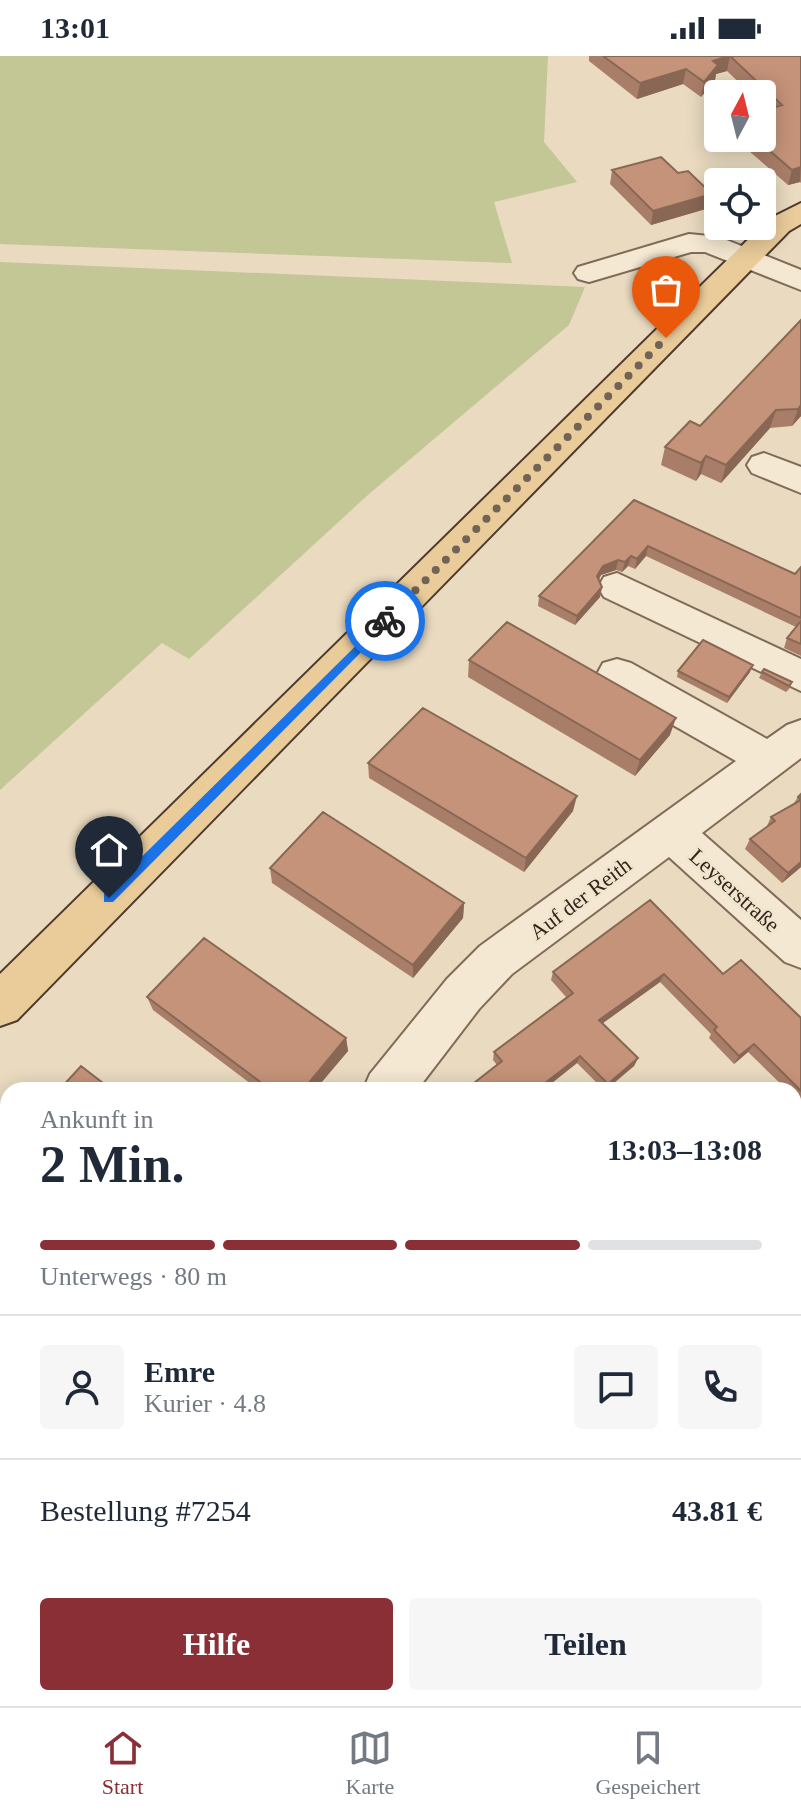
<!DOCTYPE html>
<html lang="de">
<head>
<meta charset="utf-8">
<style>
  body { margin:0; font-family:Georgia,serif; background:#f6f6f7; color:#1f2937; height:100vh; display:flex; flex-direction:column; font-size:30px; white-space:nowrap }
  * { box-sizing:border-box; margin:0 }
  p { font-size:26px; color:#747a83 }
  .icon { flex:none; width:44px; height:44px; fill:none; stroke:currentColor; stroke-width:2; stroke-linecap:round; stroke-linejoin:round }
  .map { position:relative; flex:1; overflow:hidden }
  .sheet { position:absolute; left:0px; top:1026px; width:802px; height:624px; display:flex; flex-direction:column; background:#fff; border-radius:24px 24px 0 0; box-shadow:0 4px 20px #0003 }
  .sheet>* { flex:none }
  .needle { width:52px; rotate:7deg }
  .tools { position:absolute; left:704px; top:24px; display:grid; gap:16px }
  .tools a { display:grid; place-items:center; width:72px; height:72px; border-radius:8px; background:#fff; box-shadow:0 4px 20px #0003; font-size:40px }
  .pin { position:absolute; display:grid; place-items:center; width:68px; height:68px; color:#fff; margin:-82px -34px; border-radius:50% 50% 50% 0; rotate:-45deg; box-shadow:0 0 8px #0007 }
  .pin .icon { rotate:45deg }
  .courier { position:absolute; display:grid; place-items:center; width:80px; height:80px; margin:-40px; border:6px solid #1a73e8; border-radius:50%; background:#fff; color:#222; box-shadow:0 2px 10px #0007 }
  .summary em { font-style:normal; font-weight:700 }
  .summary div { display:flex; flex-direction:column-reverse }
  .summary { display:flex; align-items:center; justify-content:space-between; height:136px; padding:0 40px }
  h1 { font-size:52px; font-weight:700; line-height:60px }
  .bar { display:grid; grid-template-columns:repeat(4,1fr); gap:12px 8px; align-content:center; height:96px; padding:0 40px }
  .bar i { height:10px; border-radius:6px; background:#e0e1e3 }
  .bar .current { background:#8a2f36 }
  .bar p { grid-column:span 4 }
  .line { display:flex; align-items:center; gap:20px; padding:0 40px; border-top:2px solid #e0e1e3 }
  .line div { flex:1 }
  .round { display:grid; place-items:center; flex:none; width:84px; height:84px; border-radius:8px; background:#f6f6f7 }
  .button { display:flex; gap:16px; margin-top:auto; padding:16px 40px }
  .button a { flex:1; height:92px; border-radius:8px; background:#8a2f36; color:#fff; font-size:32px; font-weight:700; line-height:92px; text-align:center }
  .button a+a { background:#f6f6f7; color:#1f2937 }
  .status { display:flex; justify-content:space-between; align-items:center; height:56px; padding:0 40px; background:#fff; direction:ltr }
  .status svg { height:22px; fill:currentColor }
  .tabs { display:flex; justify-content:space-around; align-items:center; height:112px; border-top:2px solid #e0e1e3; background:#fff; font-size:22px; color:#747a83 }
  .tabs a { display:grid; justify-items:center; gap:4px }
  .tabs .current { color:#8a2f36 }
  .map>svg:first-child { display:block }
  .green { fill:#c3c695 }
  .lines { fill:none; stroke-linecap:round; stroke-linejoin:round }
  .minor-casing { stroke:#806b59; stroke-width:4 }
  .major-casing { stroke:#4e3b2e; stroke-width:4 }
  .minor { fill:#f5e8d2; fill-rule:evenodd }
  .major { fill:#eacc9a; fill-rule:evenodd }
  .wall { fill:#a97e68 }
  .shaded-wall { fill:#896755 }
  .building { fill:#c49379; stroke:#896755; stroke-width:2 }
  .route { fill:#1a73e8 }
  .done { stroke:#716456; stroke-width:8; stroke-dasharray:0 14.4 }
  .labels { text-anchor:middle; stroke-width:6; stroke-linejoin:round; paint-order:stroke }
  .street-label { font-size:22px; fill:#31251d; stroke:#f1e5ce }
</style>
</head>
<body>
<div class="status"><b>13:01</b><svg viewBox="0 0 49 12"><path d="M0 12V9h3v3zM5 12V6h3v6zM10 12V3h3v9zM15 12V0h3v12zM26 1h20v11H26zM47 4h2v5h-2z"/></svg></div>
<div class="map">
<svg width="801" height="1650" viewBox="0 0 801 1650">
  <rect width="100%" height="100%" fill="#e9dac0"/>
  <path class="green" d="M0,0h548l-4,86 33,40 -83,20 18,61 -512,-19z
    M0,206l585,25 -16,38 -200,169 -180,165 -27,-16 -162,147z"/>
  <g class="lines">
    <g class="minor-casing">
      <path id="minor" d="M689,178l30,3 82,33v20l-96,-38h-14l-102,30 -11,-3 -4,-6 4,-6z
        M764,397l37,14v26l-49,-20 -5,-8 5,-8z
        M617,517l184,86v32l-197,-94 -6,-10 6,-10z
        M617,603l14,4 136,76 20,-14 14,-5v38l-99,75 99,87v48l-16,-6 -116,-105 -157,117 -33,35 -62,81h-54l7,-16 77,-95 33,-33 256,-185 -133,-76 -6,-11 6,-11z
        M0,1209l8,4v62l-8,-4z
        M801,1329v60l-7,3v-60z
        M8,1443v62l-8,3v-62z
        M219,1642h64l3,8h-64z
        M484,1642h67l-3,8h-67z"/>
    </g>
    <g class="major-casing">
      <path id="major" d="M801,147v21l-12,7 -772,789 -17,6v-52l769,-755z"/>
    </g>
    <use href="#minor" class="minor"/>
    <use href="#major" class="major"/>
  </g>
  <path class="wall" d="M589,0h212v127l-1,-1 -12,3 -54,-47h28l5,-29 -5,-4v-11h-11l-24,-23 -11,3 -1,6 -14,17 -18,-13 -46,15 -48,-38z
    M612,114l97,38 -58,17 -41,-41z
    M801,264v96l-9,10 -22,2 -49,55 -20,-9 -5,7 -35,-16 4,-18 35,-21z
    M634,444l161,74 6,-7v89l-17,-8 3,-10 9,-11 -150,-71 -11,13 -7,-3 -6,6 -6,-2 -15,5 -2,5 3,7 -2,10 -25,28 -37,-19 1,-10z
    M469,604l201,75 -35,41 -167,-99z
    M678,615l72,1 -23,31 -50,-26z
    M762,616l30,10 -3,7 -3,3 -27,-14z
    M368,707l205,48 -49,61 -155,-94z
    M801,738v73l-19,16 -37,-34 5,-10 16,-11 5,-11 23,-14 4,-6z
    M270,812l194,35 -1,15 -50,60 -141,-95z
    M553,916l170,2 78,44v86l-7,-7v-7h-7l-39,-38 -14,12 -25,-26 2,-4 -51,-52 -57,41 35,35 -4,8 -28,24h-2l-27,-27 -34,27h-78l32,-25 -4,-5 1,-8 72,-55 -15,-17z
    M147,941l199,41 2,13 -33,39h-56l-106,-80z
    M801,1467v71l-7,-9v-55z
    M609,1642h167l-8,8h-167z"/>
  <path class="shaded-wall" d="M730,0l-3,15 -11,3 -1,6 -14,17 3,-15 9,-21z
    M686,13l-3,15 -46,15 3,-16z
    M801,111l-1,15 -12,3 4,-15z
    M712,138l-3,14 -58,17 2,-14z
    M801,349v11l-9,10 6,-17z
    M776,354l-6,18 -49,55 5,-18z
    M706,400l-5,18 -5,7 5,-18z
    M648,490l-2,10 -11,13 2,-10z
    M631,500l-3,10 -6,6 3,-10z
    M618,504l-2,10 -15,5 -6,10 2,-9 6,-10z
    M602,531l-2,10 -25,28 2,-9z
    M753,609l-3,7 -23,31 2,-6z
    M676,662l-6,17 -35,41 5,-16z
    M577,740l-4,15 -49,61 2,-14z
    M801,806v5l-19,16 6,-10z
    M464,847l-1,15 -50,60v-13z
    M664,918l-4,8 -64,46 3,-8z
    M346,982l2,13 -33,39h-12z
    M754,988l-6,8 -14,12 5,-8z
    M580,1000l-3,7 -34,27h-7z
    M638,1002l-4,8 -29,24 3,-6z"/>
  <path class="building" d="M603,0h126l-16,5 5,4 -14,17 -18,-13 -46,14z
    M730,0h71v111l-9,3 -37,-32h7v-27l20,-6z
    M661,101l17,16 10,-2 24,23 -59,17 -41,-41z
    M801,264v85l-3,4 -22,1 -50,55 -20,-9 -5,7 -36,-16 25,-26 10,5z
    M634,444l161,74 6,-7v51l-153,-72 -11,13 -6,-3 -6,6 -7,-2 -15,6 -6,10 5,11 -25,29 -38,-20z
    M801,565v23l-14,-6z
    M507,566l169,96 -36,42 -171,-100z
    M703,584l50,25 -24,32 -51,-26z
    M764,613l28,13 -3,4 -27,-14z
    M423,652l154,88 -51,62 -158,-95z
    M801,738v68l-13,11 -38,-34 25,-18 -4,-4 30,-17 -3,-3z
    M323,756l141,91 -51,62 -143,-97z
    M650,844l73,74 18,-14 60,58v73l-47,-47 -15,12 -25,-26 3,-3 -53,-53 -65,46 39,38 -30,26 -28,-28 -44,34h-71l37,-29 -8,-9 79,-59 -20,-21z
    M204,882l142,100 -43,52h-32l-124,-93z
    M81,1010l31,24h-53z
    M794,1227l7,7v33l-7,7z
    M801,1474v54l-7,-9v-38z
    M8,1566v35l-8,-15v-14z
    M30,1642h35l-9,8h-22z
    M617,1642h159l-8,8h-159z"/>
  <path class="route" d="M385,561l4,1v6l-276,278h-9v-8z"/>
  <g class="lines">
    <path class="done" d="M385,565l281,-283"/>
  </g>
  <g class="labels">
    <g class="street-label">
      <text transform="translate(735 834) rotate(42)" y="8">Leyserstraße</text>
      <text transform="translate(580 842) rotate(-37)" y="8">Auf der Reith</text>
    </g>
  </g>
</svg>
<div class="tools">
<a><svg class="needle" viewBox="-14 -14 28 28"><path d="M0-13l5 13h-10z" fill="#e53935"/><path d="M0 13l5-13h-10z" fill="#747a83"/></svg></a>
<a><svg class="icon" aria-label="locate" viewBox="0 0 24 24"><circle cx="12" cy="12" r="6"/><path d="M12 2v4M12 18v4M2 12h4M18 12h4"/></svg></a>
</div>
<div class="pin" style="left:666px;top:282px;background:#ea580c"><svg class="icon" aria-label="bag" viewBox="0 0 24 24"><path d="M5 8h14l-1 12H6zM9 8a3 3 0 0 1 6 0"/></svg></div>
<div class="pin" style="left:109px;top:842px;background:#1f2937"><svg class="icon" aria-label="home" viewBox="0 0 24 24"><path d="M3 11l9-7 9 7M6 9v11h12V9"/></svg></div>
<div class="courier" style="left:385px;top:565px"><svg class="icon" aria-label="bike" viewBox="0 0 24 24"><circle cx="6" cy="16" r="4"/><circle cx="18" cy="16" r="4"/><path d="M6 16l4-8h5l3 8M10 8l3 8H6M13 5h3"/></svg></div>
<section class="sheet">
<div class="summary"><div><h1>2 Min.</h1><p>Ankunft in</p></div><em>13:03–13:08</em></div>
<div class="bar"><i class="current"></i><i class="current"></i><i class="current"></i><i></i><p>Unterwegs · 80 m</p></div>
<div class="line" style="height:144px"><a class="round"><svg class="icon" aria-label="person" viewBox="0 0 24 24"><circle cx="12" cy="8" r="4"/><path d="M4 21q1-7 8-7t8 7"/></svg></a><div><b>Emre</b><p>Kurier · 4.8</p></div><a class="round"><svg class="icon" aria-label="chat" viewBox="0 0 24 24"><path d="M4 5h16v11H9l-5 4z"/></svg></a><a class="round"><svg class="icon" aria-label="phone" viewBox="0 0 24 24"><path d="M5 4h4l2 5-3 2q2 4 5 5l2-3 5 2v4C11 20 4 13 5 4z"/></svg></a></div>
<div class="line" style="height:104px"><div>Bestellung #7254</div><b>43.81 €</b></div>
<div class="button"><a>Hilfe</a><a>Teilen</a></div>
</section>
</div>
<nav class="tabs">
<a class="current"><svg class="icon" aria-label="home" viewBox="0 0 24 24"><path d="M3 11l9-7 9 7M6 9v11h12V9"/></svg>Start</a>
<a><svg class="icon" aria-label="map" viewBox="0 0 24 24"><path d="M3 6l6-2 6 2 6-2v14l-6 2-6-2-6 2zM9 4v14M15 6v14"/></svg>Karte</a>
<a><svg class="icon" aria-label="saved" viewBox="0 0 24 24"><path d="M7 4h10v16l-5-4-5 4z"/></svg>Gespeichert</a>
</nav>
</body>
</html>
